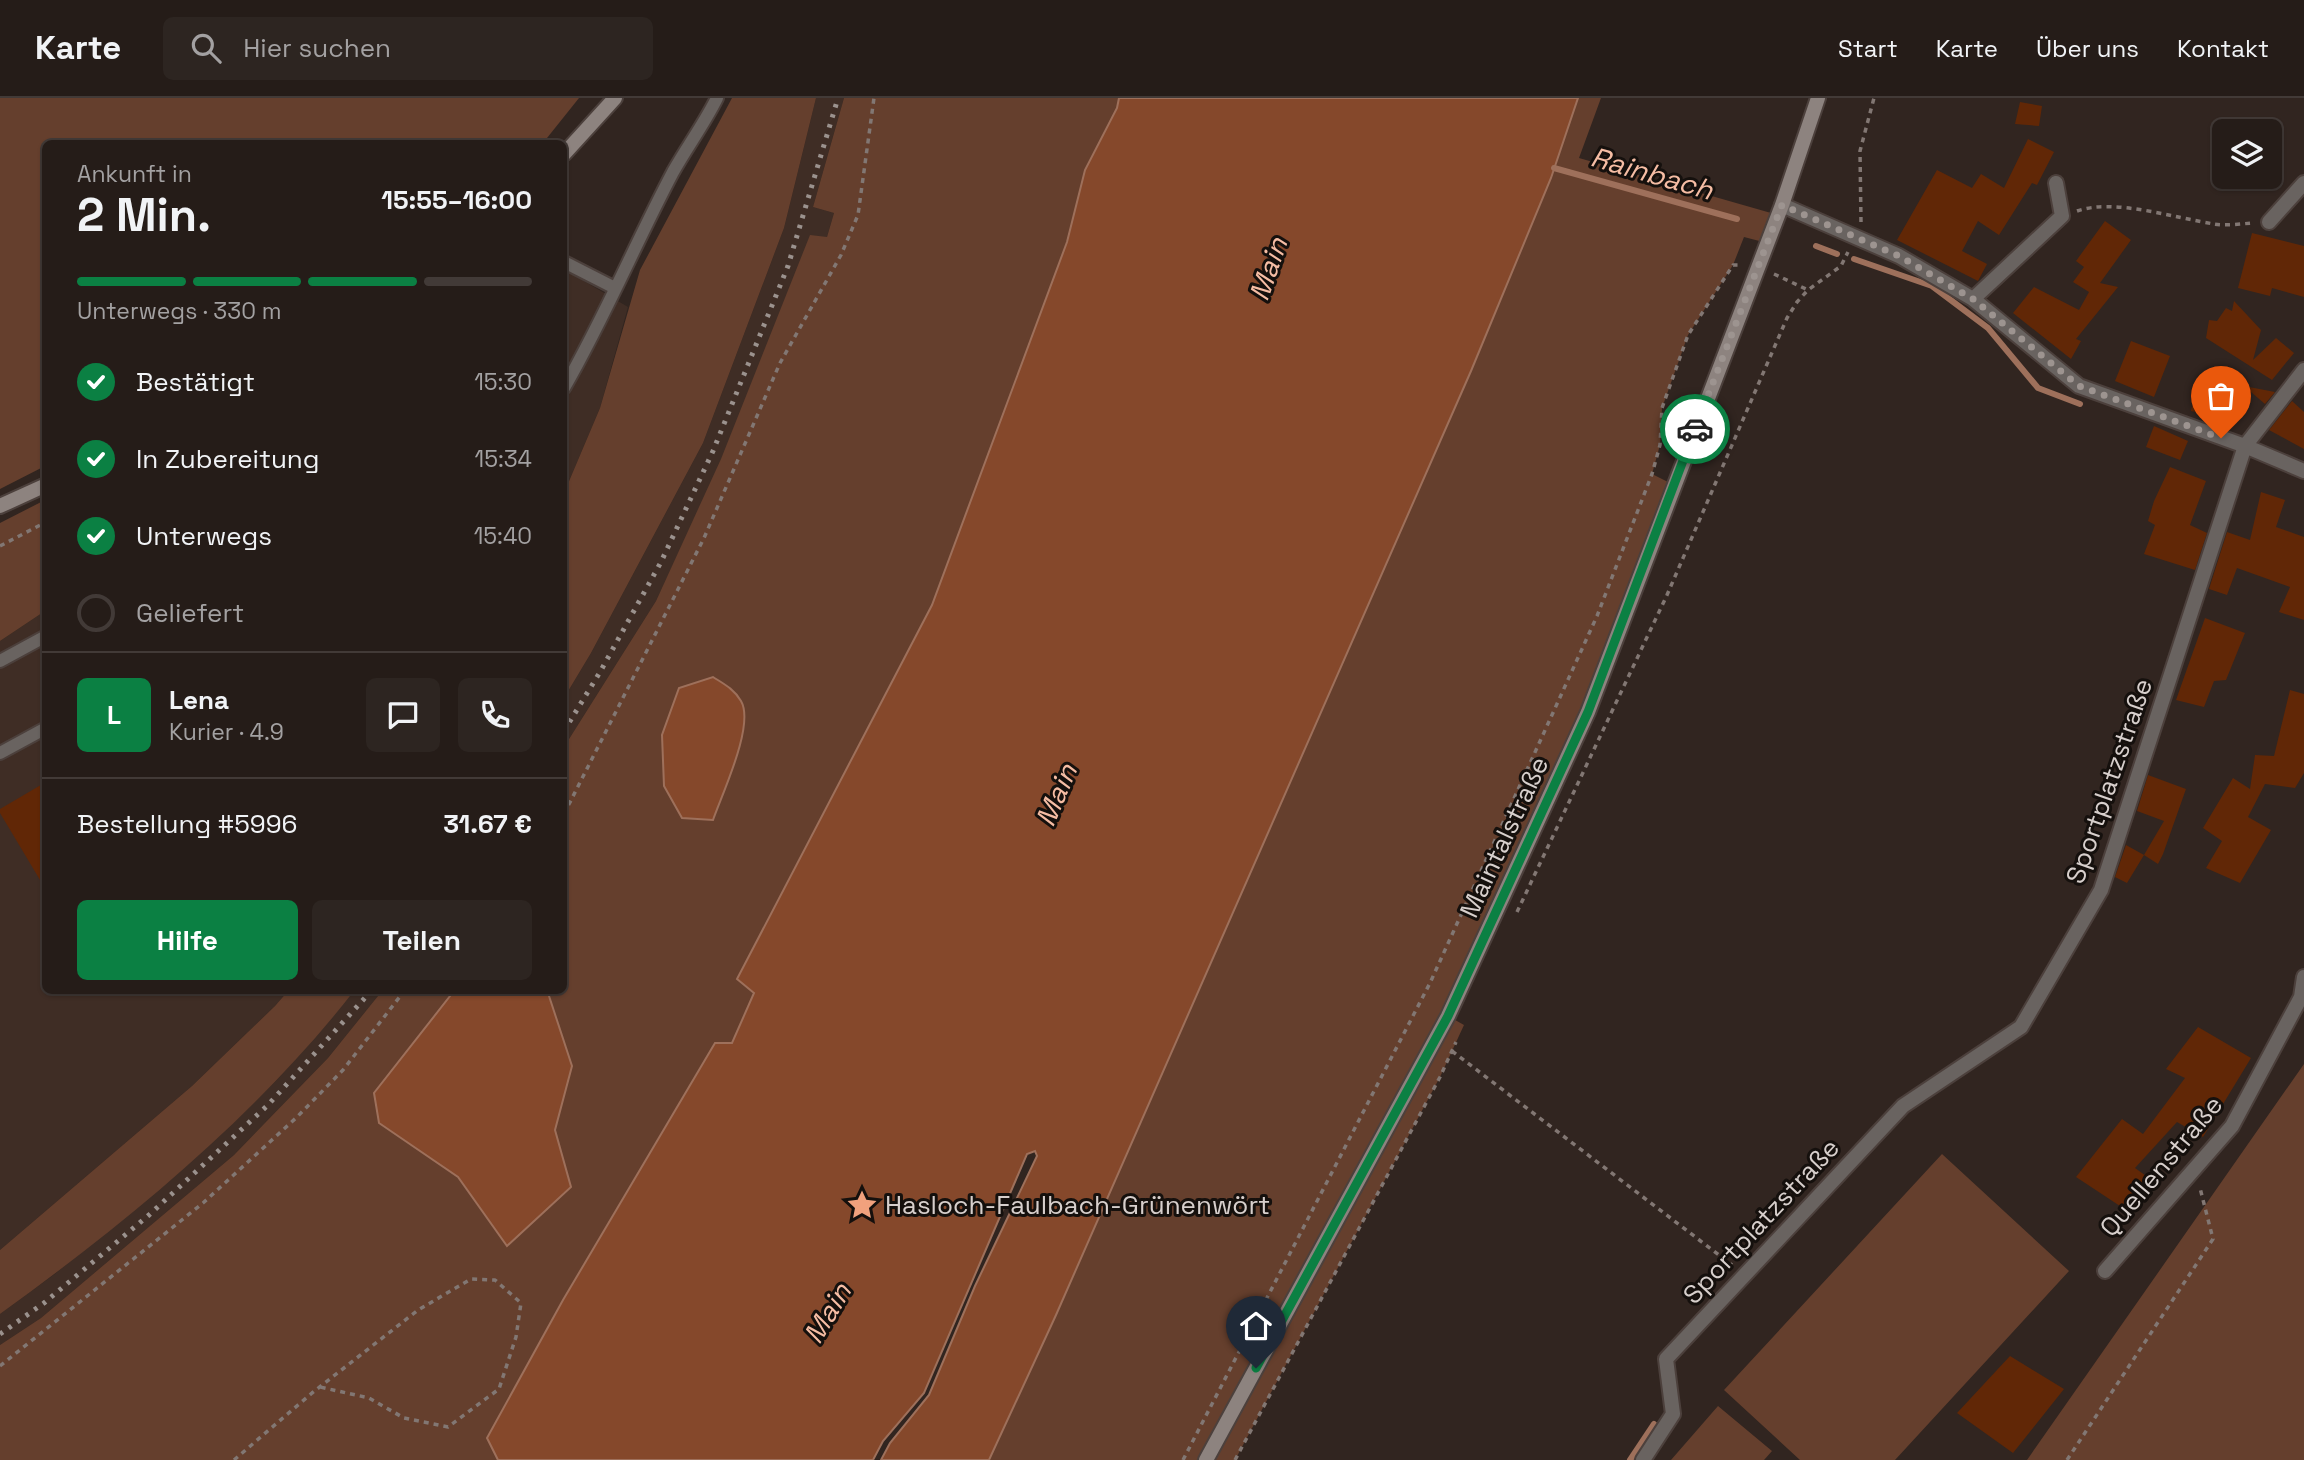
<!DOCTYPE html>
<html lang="de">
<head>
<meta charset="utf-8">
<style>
  body { margin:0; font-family:"Space Grotesk",sans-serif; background:#2d2521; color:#f1f3f6; height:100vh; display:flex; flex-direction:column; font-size:26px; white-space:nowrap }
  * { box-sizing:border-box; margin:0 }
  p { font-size:23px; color:#a3a1a2 }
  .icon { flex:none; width:38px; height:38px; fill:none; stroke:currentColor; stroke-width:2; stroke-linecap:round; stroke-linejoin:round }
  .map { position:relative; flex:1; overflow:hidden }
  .drawer { position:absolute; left:42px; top:42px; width:525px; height:854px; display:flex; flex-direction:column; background:#251c18; border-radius:10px; box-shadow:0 2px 5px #0004,0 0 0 2px #423a37 }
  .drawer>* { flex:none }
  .buttons { position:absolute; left:2212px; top:21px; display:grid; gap:14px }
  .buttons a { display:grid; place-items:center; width:70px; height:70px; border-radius:10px; background:#251c18; box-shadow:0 2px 5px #0004,0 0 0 2px #423a37; font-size:35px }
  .pin { position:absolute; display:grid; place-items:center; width:60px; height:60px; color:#fff; margin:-72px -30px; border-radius:50% 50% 50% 0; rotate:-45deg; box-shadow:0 0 7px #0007 }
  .pin .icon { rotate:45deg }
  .courier { position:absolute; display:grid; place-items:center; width:70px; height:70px; margin:-35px; border:5px solid #0b8043; border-radius:50%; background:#fff; color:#222; box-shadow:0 2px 9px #0007 }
  .headline em { font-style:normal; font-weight:700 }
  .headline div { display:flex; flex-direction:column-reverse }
  .headline { display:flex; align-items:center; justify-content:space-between; height:119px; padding:0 35px }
  h1 { font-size:46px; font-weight:700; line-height:52px }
  .bar { display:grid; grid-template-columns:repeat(4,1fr); gap:10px 7px; align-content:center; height:84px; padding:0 35px }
  .bar i { height:9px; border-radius:5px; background:#423a37 }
  .bar .on { background:#0b8043 }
  .bar p { grid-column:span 4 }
  .line { display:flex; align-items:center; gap:18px; padding:0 35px; border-top:2px solid #423a37 }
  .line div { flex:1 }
  .round { display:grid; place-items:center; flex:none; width:74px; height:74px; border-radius:10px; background:#2d2521 }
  ol { padding:0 35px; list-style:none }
  li { display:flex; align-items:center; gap:21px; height:77px }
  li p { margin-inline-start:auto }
  li .icon { padding:7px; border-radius:50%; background:#0b8043; color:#fff; stroke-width:4 }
  li:last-child { color:#a3a1a2 }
  li i { width:38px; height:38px; border:4px solid #423a37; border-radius:50% }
  .action { display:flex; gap:14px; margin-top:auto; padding:14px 35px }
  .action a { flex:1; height:80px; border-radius:10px; background:#0b8043; color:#fff; font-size:28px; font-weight:700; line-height:80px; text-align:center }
  .action a+a { background:#2d2521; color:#f1f3f6 }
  header { display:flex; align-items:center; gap:42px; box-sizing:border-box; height:98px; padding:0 35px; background:#251c18; border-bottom:2px solid #423a37 }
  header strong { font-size:33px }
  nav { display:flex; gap:38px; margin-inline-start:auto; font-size:24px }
  .search { width:490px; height:63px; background:#2d2521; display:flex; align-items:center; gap:18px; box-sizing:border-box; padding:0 24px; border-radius:10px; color:#a3a1a2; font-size:26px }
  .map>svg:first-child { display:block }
  .built { fill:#3f2d25 }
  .green { fill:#653f2d }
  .water { fill:#85482b; stroke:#9e705b; stroke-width:2 }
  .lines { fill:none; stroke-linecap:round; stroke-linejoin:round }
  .stream { stroke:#9e705b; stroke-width:6 }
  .building { fill:#612706 }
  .lane-casing { stroke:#4c403c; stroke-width:16 }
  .street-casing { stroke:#4c403c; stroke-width:18 }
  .secondary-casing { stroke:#4c403c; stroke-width:18 }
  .path { stroke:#827773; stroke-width:3.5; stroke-dasharray:5 5; stroke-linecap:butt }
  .lane { stroke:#696360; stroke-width:12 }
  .street { stroke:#696360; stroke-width:14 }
  .secondary { stroke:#8d837f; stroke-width:14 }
  .rail { stroke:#9b928e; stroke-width:5; stroke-dasharray:3.5 7; stroke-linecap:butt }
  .done { stroke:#9d9490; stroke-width:7; stroke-dasharray:0 12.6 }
  .route { stroke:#0b8043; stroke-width:9 }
  .labels { text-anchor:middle; stroke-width:6; stroke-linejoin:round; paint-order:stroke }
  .street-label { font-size:26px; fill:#d7cfcc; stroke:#15100d }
  .poi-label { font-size:26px; fill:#d7cfcc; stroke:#15100d; text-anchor:start }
  .water-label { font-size:28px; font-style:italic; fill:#f6bda4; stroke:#15100d }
</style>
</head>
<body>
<header>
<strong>Karte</strong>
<div class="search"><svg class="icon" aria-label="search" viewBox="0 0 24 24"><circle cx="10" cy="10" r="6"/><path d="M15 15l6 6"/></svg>Hier suchen</div>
<nav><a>Start</a><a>Karte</a><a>Über uns</a><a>Kontakt</a></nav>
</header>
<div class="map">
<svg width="2304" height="1362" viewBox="0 0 2304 1362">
  <rect width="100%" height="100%" fill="#312520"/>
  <path class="built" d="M816,0h28l-31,109 21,6 -7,24 -171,364 -92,146v-49l27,-45 112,-210 81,-215z
    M564,175l8,1 56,33 -28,101 -36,85z
    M45,513l1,379 242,1 -13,15 -83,80 -192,164v-609z
    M354,893h28l-54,67 -94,97 -193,163 -41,27v-31l56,-41 128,-106 91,-85z"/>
  <path class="green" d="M0,0h579l-36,45 -497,1 -1,322 -45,23z
    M732,0h84l-32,130 -81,215 -112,210 -27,45v-205l36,-85 40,-138z
    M844,0h275l-2,10 -32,62 -18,72 -135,363 -195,374 17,14 -21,53 -246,391 11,23h-498v-115l41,-27 193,-163 94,-97 54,-67h72l-80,102 5,30 79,54 49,69 63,-59 -15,-57 17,-64 -23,-70 -4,-5 19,-1v-243l92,-146 65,-142 89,-224 17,2 7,-24 -21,-6z
    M1578,0h23l-22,60 199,57 -11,28 -23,-6 -11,28 -45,70 -26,73 -2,37 -8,29 22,11 -54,139 -172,392 16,9 -24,52 -205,383h-246l67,-145 415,-944 80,-193z
    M45,402v111l-45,30v-118z
    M288,893h66c-98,125 -225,230 -354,323v-64l192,-164 83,-80z
    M2304,966v396h-277z
    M1942,1056l127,117 -174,189h-95l-76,-70z
    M1718,1308l54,45 -8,9h-93z"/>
  <path class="water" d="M1119,0h459l-27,80 -80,193 -415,944 -67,145h-108l9,-17 39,-48 46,-109 62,-130 -2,-5 -8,3 -103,239 -41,48 -10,19h-375l-11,-22 76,-138 152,-257h17l22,-50 -17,-14 195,-374 135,-363 18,-72 32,-62z
    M713,579c11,7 21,12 28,24 14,24 -19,93 -28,119l-31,-2 -18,-32 -2,-51 17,-47z
    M454,893h91l4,5 23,70 -17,64 16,57 -64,59 -49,-69 -79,-54 -5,-30z"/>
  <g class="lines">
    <path class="stream" d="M1554,70l183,51
      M1816,148l21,8
      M1854,161l78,27 56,42 50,60 42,16
      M1630,1362l24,-36"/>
  </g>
  <path class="building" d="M2020,4l22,4 -3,20 -24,-2z
    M2028,41l26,13 -17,33 -5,-2 -33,52 -21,-14 -16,30 25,13 -9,17 -81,-41 40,-70 35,18 9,-14 23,14z
    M2105,123l26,19 -31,43 18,4 -42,52 5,2 -10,18 -58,-46 21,-26 45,23 10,-18 -16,-10 11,-15 -8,-6z
    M2252,135l52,13v51l-32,-9 -2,8 -32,-8z
    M2234,203l27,29 -8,30 23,-22 18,15 -22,27 -66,-42 3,-18 8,1 9,-13 6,3z
    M2131,243l39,15 -16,41 -39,-16z
    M2198,279l32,6 -7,34 -32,-6z
    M2244,288l31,6 -10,12z
    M2292,303l12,11v37l-35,-19z
    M2154,328l34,15 -8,19 -34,-13z
    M2170,369l36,14 -16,44 17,8 -12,37 -51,-16 11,-29 -7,-4 6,-20z
    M2261,394l24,8 -9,27 28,10v83l-25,-8 11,-25 -53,-19 -10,27 -18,-6 18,-57 23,8z
    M2205,520l40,15 -19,47 -12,1 -10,26 -28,-7z
    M2290,592l14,4v79l-9,15 -30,-4 -17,33 23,13 -31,53 -34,-15 16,-27 -19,-13 30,-50 17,11 5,-34 19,1z
    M2148,677l38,14 -23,65 -5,10 -14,-9 20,-34 -27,-10z
    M46,684v108l-46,-77v-4z
    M2126,747l18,10 -17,28 -12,-6z
    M2198,929l53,31 -48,79 -26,-15 -42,46 14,10 -26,30 -47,-31 46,-58 21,15 42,-56 -19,-9z
    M2010,1258l54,33 -51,64 -56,-40z"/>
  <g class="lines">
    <g class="lane-casing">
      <path id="lane" d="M564,164l51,26
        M564,290c40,-69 71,-144 109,-216 14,-25 31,-48 44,-74
        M0,563l46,-25
        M0,655l46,-25"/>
    </g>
    <g class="street-casing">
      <path id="street" d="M1782,107l117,51 74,43 106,87 166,60 59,25
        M2269,124l35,-39
        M1973,201l89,-83 -6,-33
        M2105,1173l127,-145 69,-129 3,-20
        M1643,1362l30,-46 -7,-55 237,-253 118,-79 80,-137 144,-444 59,-76"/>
    </g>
    <g class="secondary-casing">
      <path id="secondary" d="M564,56l51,-56
        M0,408l46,-21
        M1206,1362l242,-444 140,-304 194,-507 36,-107"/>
    </g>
    <path class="path" d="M2077,113c37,-13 98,7 137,13 12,2 26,0 38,-1
      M1861,124l-1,-71 14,-53
      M1774,176l34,16 33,-24 7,-14
      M0,448l46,-24
      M564,716l140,-276 76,-175 61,-108 17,-40 16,-117
      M1517,814l150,-317 120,-277 10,-16 11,-12
      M1452,953l280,214
      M0,1268l203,-163 93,-85 47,-48 62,-80
      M234,1362l78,-67 106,-83 53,-31 24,1 26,23 -5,34 -17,52 -51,38 -44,-9 -35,-20 -49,-11
      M1183,1362l247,-477 167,-367 55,-142 8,-29 2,-37 26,-73 45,-70h8
      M1235,1362l205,-383 16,-35
      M2067,1362l146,-221 -13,-51"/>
    <use href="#lane" class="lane"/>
    <use href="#street" class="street"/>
    <use href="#secondary" class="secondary"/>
    <path class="rail" d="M564,633l36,-59 61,-110 52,-111 75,-185 50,-168
      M0,1236l44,-31 105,-88 119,-110 104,-115"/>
  </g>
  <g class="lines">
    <path class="done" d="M1695,331l87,-224 117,51 74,43 106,87 142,52"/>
    <path class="route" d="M1256,1270l192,-352 140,-304 107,-283"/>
  </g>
  <defs>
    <g id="sight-bare" transform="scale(2.415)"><path d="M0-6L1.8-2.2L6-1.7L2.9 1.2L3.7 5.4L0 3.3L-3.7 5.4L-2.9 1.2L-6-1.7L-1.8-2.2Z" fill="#f1a17d" stroke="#15100d" stroke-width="2.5" paint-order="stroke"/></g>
  </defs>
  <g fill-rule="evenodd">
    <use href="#sight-bare" x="862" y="1107"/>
  </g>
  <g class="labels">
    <g class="street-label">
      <text transform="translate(2109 683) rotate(-71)" y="9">Sportplatzstraße</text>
      <text transform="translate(1504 739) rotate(-65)" y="9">Maintalstraße</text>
      <text transform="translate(2161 1068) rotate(-50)" y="9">Quellenstraße</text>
      <text transform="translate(1761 1123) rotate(-47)" y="9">Sportplatzstraße</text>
    </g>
    <g class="poi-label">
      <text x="885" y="1116">Hasloch-Faulbach-Grünenwört</text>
    </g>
    <g class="water-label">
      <text transform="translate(1652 75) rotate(16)" y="10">Rainbach</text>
      <text transform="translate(1268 171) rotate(-71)" y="10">Main</text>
      <text transform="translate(1056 697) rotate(-67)" y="10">Main</text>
      <text transform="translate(827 1215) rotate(-59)" y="10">Main</text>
    </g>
  </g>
</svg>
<div class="buttons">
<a><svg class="icon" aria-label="layers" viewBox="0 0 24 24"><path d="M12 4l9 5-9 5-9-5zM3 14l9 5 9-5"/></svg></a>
</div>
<div class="pin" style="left:2221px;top:340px;background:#ea580c"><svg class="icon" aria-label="bag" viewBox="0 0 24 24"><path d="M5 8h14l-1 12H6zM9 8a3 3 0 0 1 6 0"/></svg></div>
<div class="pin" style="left:1256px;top:1270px;background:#1f2937"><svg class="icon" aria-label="home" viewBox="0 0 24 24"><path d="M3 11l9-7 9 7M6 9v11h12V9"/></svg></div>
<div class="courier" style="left:1695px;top:331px"><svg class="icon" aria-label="car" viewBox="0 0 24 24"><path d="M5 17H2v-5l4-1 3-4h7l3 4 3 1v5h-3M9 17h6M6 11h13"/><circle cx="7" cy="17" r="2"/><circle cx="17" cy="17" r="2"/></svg></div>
<section class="drawer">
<div class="headline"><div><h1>2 Min.</h1><p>Ankunft in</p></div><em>15:55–16:00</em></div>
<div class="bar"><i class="on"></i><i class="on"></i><i class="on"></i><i></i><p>Unterwegs · 330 m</p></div>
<ol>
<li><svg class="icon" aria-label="check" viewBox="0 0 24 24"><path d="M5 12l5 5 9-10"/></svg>Bestätigt<p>15:30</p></li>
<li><svg class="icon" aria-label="check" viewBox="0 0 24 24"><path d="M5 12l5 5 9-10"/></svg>In Zubereitung<p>15:34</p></li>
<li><svg class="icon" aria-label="check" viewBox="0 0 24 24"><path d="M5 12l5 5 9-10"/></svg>Unterwegs<p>15:40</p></li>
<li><i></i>Geliefert</li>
</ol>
<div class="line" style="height:126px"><b class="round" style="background:#0b8043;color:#fff">L</b><div><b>Lena</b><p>Kurier · 4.9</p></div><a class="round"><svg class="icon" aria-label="chat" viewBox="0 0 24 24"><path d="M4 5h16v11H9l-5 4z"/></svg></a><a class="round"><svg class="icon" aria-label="phone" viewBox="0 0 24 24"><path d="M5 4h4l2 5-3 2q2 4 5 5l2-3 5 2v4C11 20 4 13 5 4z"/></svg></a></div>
<div class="line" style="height:91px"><div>Bestellung #5996</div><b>31.67 €</b></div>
<div class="action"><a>Hilfe</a><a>Teilen</a></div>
</section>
</div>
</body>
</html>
